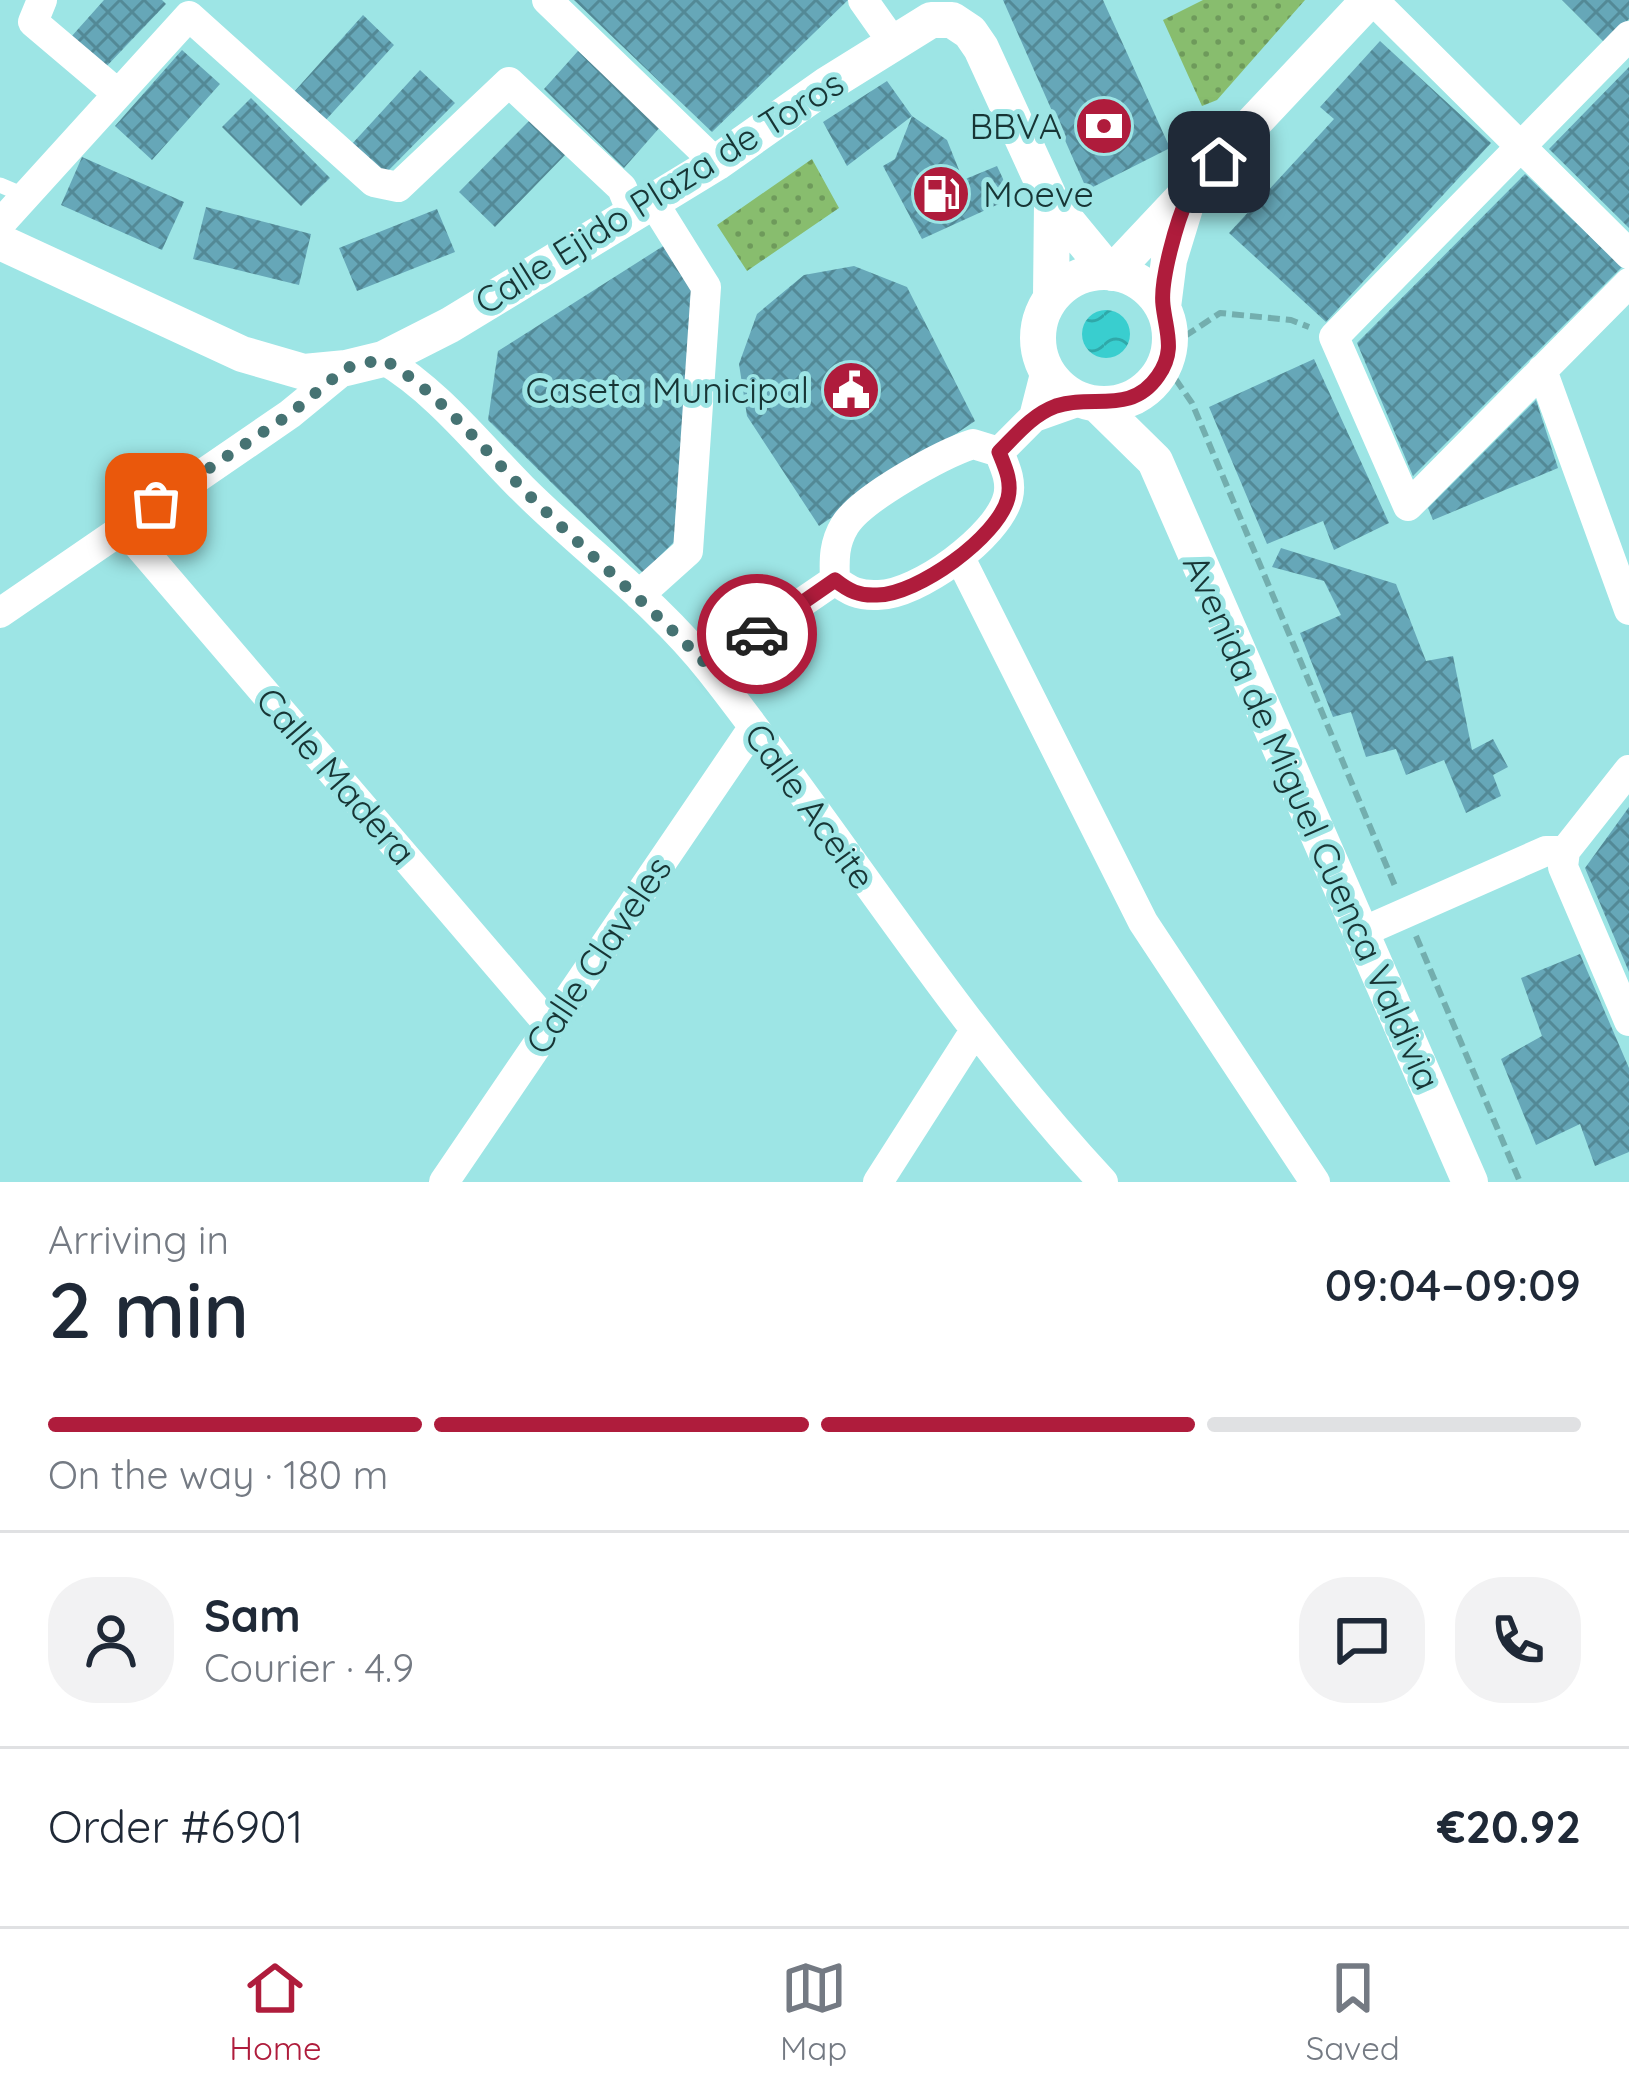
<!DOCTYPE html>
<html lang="en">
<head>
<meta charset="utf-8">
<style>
  body { margin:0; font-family:Quicksand,sans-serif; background:#f2f2f3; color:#1f2937; height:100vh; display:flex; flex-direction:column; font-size:45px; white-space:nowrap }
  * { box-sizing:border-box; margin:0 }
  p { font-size:39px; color:#747a83 }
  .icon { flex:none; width:66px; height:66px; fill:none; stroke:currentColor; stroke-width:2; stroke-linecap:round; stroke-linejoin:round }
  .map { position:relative; height:1182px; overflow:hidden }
  .sheet { display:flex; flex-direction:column; background:#fff; flex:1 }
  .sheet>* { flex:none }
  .pin { position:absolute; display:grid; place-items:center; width:102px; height:102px; color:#fff; margin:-51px; border-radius:24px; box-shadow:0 6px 18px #0006 }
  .courier { position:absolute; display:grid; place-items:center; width:120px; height:120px; margin:-60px; border:9px solid #af1c3c; border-radius:50%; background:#fff; color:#222; box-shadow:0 3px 15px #0007 }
  .headline em { font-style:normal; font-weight:600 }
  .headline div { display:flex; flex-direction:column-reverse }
  .headline { display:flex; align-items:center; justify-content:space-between; height:204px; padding:0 48px }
  h1 { font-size:78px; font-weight:600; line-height:90px }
  .bar { display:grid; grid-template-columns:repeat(4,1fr); gap:18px 12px; align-content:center; height:144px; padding:0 48px }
  .bar i { height:15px; border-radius:9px; background:#e0e1e3 }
  .bar .on { background:#af1c3c }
  .bar p { grid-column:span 4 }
  .line { display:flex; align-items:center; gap:30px; padding:0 48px; border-top:3px solid #e0e1e3 }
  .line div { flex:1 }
  .round { display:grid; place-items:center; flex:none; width:126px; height:126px; border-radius:48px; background:#f2f2f3 }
  .menu { display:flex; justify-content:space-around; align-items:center; height:168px; border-top:3px solid #e0e1e3; background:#fff; font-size:33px; color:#747a83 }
  .menu a { display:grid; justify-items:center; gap:6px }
  .menu .on { color:#af1c3c }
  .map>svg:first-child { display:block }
  .park { fill:url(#park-dots) }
  .water { fill:url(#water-waves) }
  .building { fill:url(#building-cross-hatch) }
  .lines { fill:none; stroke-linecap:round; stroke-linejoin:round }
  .path { stroke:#73aeae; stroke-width:6; stroke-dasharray:12 6; stroke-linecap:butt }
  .service { stroke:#fff; stroke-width:15 }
  .minor { stroke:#fff; stroke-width:30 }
  .tertiary { stroke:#fff; stroke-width:36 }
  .done { stroke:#467373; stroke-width:12; stroke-dasharray:0 21.6 }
  .route { stroke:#af1c3c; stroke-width:15 }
  .labels { text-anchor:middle; stroke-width:10; stroke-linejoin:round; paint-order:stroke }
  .poi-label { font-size:36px; fill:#173535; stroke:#9de5e5; text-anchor:end }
  .street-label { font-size:36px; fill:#173535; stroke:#9de5e5 }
</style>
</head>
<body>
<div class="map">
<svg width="1629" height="1182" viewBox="0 0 1629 1182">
  <defs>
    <pattern id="park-dots" width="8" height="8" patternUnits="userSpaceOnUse" patternTransform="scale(3)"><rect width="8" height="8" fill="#88bd6e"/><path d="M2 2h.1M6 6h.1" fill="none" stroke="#6e9a5b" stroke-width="1.8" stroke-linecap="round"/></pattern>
    <pattern id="water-waves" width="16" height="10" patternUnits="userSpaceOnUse" patternTransform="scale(3)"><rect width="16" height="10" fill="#39cecf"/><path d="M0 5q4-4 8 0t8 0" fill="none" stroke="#2fa8a9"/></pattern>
    <pattern id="building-cross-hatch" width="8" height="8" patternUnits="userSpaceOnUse" patternTransform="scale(3)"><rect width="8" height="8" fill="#66a7b8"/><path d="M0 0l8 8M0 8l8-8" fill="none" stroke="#538996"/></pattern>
  </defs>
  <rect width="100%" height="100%" fill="#9de5e5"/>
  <path class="park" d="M1203,0h102l-88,100 -15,6 -39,-86z
    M812,159l27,49 -92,63 -30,-46z"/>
  <path class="water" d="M1082 334a24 24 0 1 1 48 0a24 24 0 1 1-48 0Z"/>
  <path class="building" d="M104,0h58l4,4 -63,66 -32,-33z
    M574,0h274l-136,132z
    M1003,0h100l67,148 -83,42z
    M1562,0h67v19l-24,24z
    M363,15l31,30 -70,77 -31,-29z
    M1380,41l111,102 -165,179 -97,-89 105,-114 -14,-12z
    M182,50l38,34 -68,76 -37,-34z
    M578,51l83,75 -37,42 -80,-79z
    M1629,67v161l-80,-79z
    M420,70l35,33 -72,73 -32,-31z
    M887,81l25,35 -65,50 -24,-44z
    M251,98l79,80 -29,28 -79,-79z
    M912,116l35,24 16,40 34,-14 15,32 -90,41 -39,-73 12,-7z
    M532,118l35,35 -72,74 -36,-35z
    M82,157l102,45 -22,48 -101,-45z
    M1525,174l97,93 -209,209 -56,-133z
    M206,207l105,27 -12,51 -106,-26z
    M437,209l18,43 -98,39 -18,-43z
    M668,243l25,47 -18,236 7,8 -39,39 -155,-153 10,-69z
    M854,266l53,21 68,134 -156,105 -72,-110 -8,-52 18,-50 47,-39z
    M1314,359l75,164 -55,27 -11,-29 -56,23 -58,-137z
    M1536,400l22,68 -125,52 -5,-12z
    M1281,548l115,36 30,77 27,-5 19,94 21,-11 15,28 -15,8 8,21 -35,17 -22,-53 -38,15 -10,-26 -30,8 -15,-45 -18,5 -33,-84 41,-18 -17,-34 -52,-14z
    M1629,807v165l-44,-104z
    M1580,954l49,114v84l-34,14 -15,-42 -44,21 -35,-86 41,-23 -21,-58z"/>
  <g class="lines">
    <path class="path" d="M1170,346l50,-33 71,7 18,7
      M1165,364l27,39 203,483
      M1416,936l104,246"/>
    <path class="service" d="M0,185l26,11"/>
    <path class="minor" d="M42,0l-9,22 85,72
      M547,0l169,163
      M863,0l31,44
      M1373,0l256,254
      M1629,36l-295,301 74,169 221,-223
      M0,224l189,-208 185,166 24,5 111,-105 113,106 11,27
      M383,359c55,33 94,84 139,129 62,62 135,114 189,183 133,169 245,353 392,511
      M1542,370l87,240
      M1034,417l12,-47
      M973,444l26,8c6,15 13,29 9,45 -10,40 -91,98 -130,98 -19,1 -29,-4 -43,-15 -1,-21 -1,-37 10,-55 17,-27 97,-71 128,-81z
      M999,452l35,-35 48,-17
      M122,526l428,500
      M960,558l183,364 172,260
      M639,595l49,-44 18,-264 -53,-85
      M0,613l290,-199 56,-46
      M708,667l127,-87
      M1565,851l-2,16 66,154
      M1360,933l186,-82h19l64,-81
      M444,1182l309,-454
      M878,1182l96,-150"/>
    <path class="tertiary" d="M0,242l242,112 62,18 42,-4 37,-9 67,-34 266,-162 112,-79 103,-64h21l18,12 11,16 71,155 56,68
      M1038 338a66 66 0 1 1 132 0a66 66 0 1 1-132 0Z
      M1112,273l257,-273
      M1051,296l1,-93
      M1163,307l6,-47 19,-62
      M1097,404l58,57 315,721"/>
  </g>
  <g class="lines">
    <path class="done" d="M156,504l134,-90 56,-46 37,-9c54,32 93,82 137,127 61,62 128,118 189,181l48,-33"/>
    <path class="route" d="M757,634l78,-54c14,11 24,16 42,15 40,0 121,-58 131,-97 4,-17 -3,-31 -9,-46 18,-18 33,-37 57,-46 37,-12 75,9 102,-30 18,-25 8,-44 5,-71 -3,-25 14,-85 25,-108 7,-13 21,-24 31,-35"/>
  </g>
  <defs>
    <g id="bank-disc" transform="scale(3)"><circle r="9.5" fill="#af1c3c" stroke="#9de5e5"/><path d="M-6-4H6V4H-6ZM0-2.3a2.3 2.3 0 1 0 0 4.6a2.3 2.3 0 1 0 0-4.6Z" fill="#fff"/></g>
    <g id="fuel-disc" transform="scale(3)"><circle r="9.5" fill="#af1c3c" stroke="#9de5e5"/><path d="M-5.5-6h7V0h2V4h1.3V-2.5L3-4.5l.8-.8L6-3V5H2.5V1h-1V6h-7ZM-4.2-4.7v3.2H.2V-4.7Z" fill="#fff"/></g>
    <g id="civic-disc" transform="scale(3)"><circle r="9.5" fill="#af1c3c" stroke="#9de5e5"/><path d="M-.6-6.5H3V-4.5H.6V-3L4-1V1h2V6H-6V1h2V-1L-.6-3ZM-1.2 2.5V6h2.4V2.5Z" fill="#fff"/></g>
  </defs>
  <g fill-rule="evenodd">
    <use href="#bank-disc" x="1104" y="126"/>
    <use href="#fuel-disc" x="941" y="194"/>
    <use href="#civic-disc" x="851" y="390"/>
  </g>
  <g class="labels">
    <g class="poi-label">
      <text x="1062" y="139">BBVA</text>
      <text x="983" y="207" text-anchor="start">Moeve</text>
      <text x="809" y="403">Caseta Municipal</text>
    </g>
    <g class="street-label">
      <text transform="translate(659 192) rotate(-32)" y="13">Calle Ejido Plaza de Toros</text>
      <text transform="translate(336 776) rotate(49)" y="13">Calle Madera</text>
      <text transform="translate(810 806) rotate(54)" y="13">Calle Aceite</text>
      <text transform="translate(1312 822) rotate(66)" y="13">Avenida de Miguel Cuenca Valdivia</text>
      <text transform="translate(598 955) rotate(-56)" y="13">Calle Claveles</text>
    </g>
  </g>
</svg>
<div class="pin" style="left:156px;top:504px;background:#ea580c"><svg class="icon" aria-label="bag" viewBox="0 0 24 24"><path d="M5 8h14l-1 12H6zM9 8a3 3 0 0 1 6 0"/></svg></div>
<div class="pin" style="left:1219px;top:162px;background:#1f2937"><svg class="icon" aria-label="home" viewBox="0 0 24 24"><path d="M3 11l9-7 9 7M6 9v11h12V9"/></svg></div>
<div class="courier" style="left:757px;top:634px"><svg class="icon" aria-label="car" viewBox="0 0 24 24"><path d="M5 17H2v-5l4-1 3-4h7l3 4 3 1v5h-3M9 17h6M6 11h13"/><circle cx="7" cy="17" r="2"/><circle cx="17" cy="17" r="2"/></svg></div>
</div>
<section class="sheet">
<div class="headline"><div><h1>2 min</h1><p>Arriving in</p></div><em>09:04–09:09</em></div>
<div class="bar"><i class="on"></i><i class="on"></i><i class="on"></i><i></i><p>On the way · 180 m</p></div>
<div class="line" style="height:216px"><a class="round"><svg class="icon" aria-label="person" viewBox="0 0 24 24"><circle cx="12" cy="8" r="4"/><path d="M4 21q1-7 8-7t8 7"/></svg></a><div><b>Sam</b><p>Courier · 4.9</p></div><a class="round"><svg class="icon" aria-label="chat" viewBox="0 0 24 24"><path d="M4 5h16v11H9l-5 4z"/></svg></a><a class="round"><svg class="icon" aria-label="phone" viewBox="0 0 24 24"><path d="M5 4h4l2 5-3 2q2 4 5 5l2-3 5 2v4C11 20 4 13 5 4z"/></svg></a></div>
<div class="line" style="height:156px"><div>Order #6901</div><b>€20.92</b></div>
</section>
<nav class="menu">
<a class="on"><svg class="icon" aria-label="home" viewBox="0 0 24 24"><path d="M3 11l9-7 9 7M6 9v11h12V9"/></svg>Home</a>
<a><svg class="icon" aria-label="map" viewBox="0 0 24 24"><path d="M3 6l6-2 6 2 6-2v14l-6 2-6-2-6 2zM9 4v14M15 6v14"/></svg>Map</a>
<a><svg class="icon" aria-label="saved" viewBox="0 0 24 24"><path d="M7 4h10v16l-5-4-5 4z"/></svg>Saved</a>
</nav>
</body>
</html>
